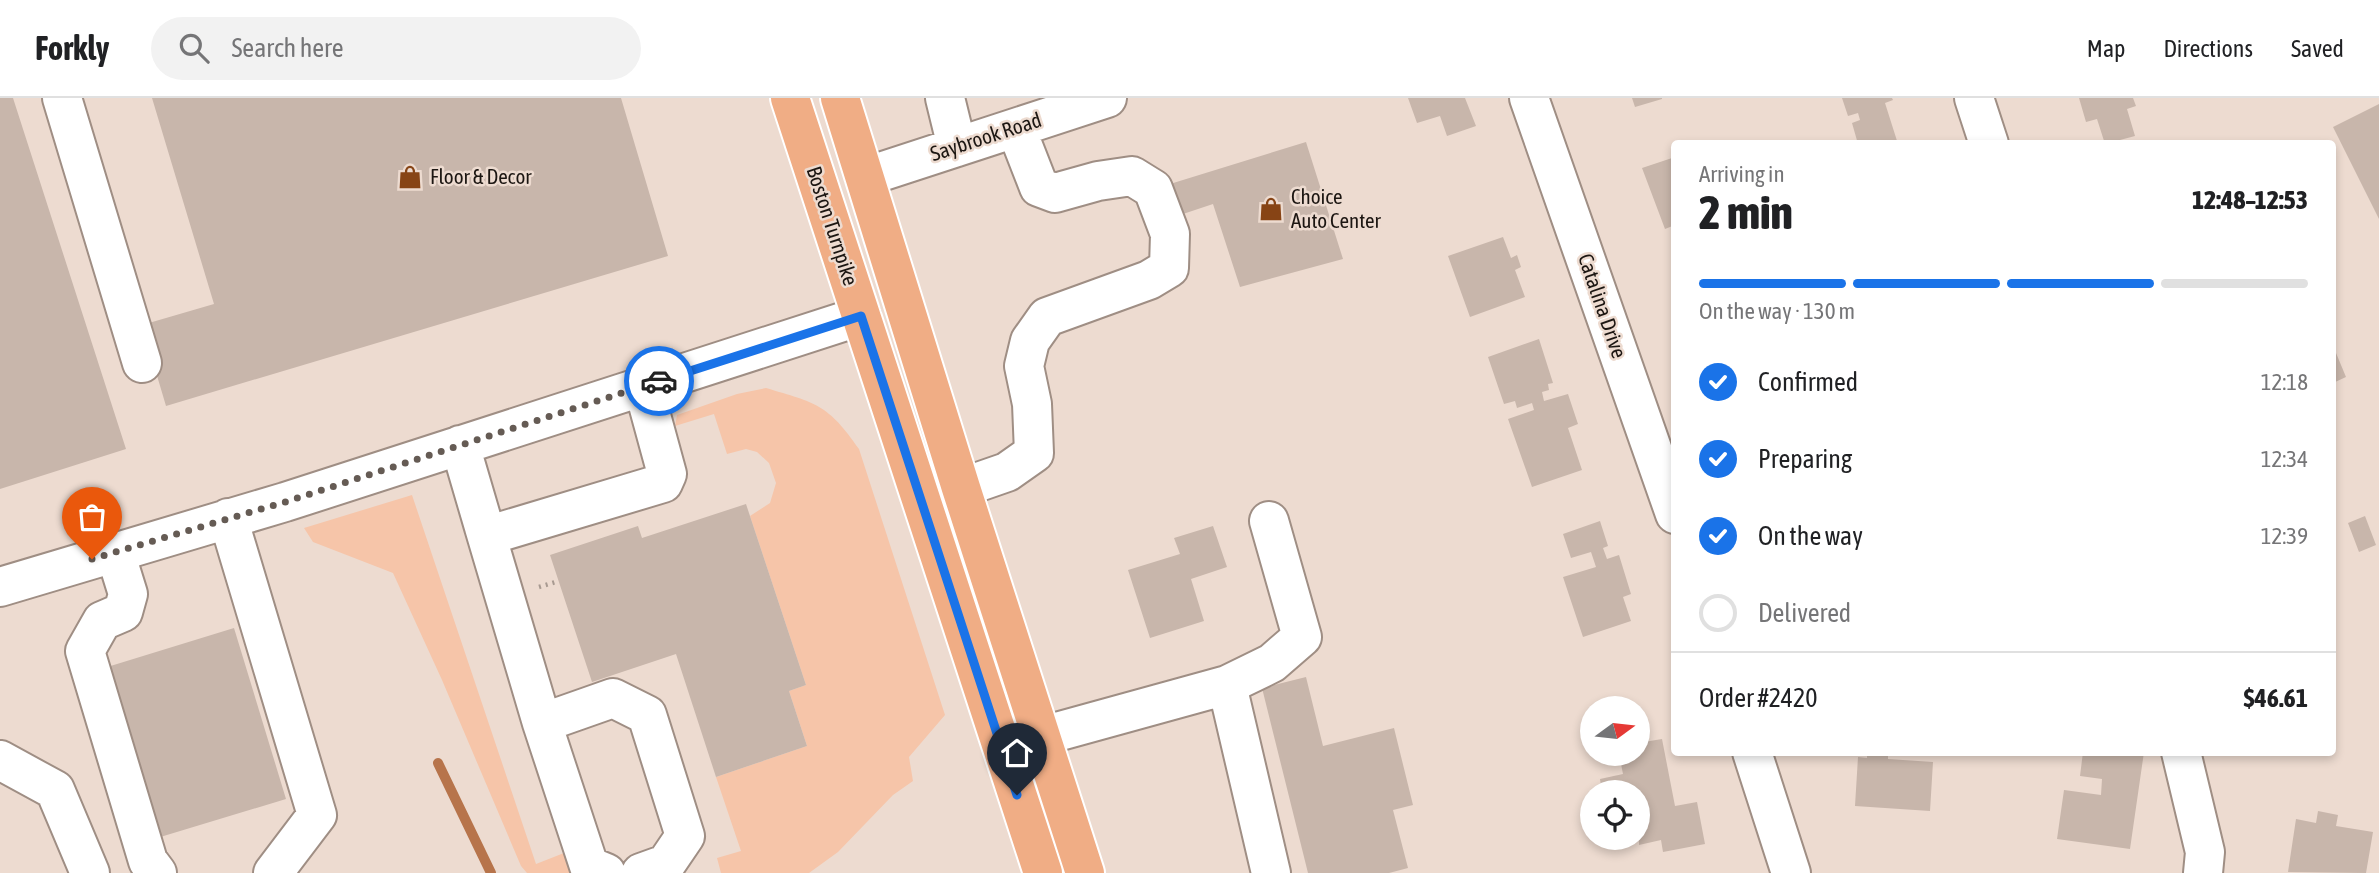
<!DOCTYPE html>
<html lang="en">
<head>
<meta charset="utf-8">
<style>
  body { margin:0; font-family:"Asap Condensed",sans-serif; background:#f2f2f2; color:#202124; height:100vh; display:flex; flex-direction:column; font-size:26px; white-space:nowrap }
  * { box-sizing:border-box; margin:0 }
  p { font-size:23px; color:#757577 }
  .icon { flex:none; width:38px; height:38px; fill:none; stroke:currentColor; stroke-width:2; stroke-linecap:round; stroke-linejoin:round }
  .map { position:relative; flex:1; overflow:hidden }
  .sheet { position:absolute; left:1671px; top:42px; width:665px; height:616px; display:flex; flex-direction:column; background:#fff; border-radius:7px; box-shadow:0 4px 10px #0003 }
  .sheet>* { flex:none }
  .needle { width:46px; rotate:75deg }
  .controls { position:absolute; left:1580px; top:598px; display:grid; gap:14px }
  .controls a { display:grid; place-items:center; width:70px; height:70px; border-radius:50%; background:#fff; box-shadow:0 4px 10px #0003; font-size:35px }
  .pin { position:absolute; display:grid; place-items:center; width:60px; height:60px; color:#fff; margin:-72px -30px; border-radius:50% 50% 50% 0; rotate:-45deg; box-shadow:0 0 7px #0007 }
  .pin .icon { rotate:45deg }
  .courier { position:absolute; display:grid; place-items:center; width:70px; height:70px; margin:-35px; border:5px solid #1a73e8; border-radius:50%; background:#fff; color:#222; box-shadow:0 2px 9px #0007 }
  .head em { font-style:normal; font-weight:800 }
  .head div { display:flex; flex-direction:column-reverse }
  .head { display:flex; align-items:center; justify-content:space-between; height:119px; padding:0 28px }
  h1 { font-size:46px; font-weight:800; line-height:52px }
  .bar { display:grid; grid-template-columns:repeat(4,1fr); gap:10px 7px; align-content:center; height:84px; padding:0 28px }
  .bar i { height:9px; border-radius:5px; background:#e0e0e0 }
  .bar .on { background:#1a73e8 }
  .bar p { grid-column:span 4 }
  .line { display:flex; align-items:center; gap:18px; padding:0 28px; border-top:2px solid #e0e0e0 }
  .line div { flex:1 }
  ol { padding:0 28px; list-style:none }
  li { display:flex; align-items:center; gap:21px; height:77px }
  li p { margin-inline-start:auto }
  li .icon { padding:7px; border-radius:50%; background:#1a73e8; color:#fff; stroke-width:4 }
  li:last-child { color:#757577 }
  li i { width:38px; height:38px; border:4px solid #e0e0e0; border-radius:50% }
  header { display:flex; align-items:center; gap:42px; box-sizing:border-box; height:98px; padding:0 35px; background:#fff; border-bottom:2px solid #e0e0e0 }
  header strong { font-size:33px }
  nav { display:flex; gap:38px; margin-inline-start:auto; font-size:24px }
  .search { width:490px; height:63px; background:#f2f2f2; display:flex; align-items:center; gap:18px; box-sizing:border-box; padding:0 24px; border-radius:38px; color:#757577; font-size:26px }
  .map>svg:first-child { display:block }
  .green { fill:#f6c5a9 }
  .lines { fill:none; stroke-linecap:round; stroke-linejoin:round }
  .stream { stroke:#b7744b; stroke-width:10 }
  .building { fill:#c8b6ab }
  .minor-casing { stroke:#9f8e84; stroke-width:42 }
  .highway-casing { stroke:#fff; stroke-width:42 }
  .path { stroke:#a89a91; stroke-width:4.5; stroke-dasharray:2 5; stroke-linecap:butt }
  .minor { stroke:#fff; stroke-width:38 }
  .highway { stroke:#f0ad85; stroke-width:38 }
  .done { stroke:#655b54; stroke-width:7; stroke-dasharray:0 12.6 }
  .route { stroke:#1a73e8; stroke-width:9 }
  .labels { text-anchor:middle; stroke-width:5; stroke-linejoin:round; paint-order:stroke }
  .street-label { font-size:21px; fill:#1c1612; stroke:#eddbd0 }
  .poi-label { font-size:21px; fill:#1c1612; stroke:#eddbd0; text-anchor:start }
</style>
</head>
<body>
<header>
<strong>Forkly</strong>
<div class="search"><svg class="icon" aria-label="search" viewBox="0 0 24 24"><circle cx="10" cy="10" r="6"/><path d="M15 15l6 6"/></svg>Search here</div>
<nav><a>Map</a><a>Directions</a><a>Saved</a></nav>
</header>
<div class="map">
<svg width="2379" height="775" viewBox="0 0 2379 775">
  <rect width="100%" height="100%" fill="#eddbd0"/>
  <path class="green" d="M766,290c50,15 62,16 93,61l86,266 -36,42 4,24 -20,14 -55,57 -29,21h-88l-4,-15 24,-7 -25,-74 91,-31 -18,-55 17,-6 -56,-169 20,-13 6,-20 -7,-20 -12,-11 -11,-3 -19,5 -13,-40 -39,12 2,-11 60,-21z
    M412,397l124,369 28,-11 7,20h-44l-6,-7 -79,-186 -49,-107 -80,-31 -9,-14z"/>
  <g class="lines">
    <path class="stream" d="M438,665l53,110"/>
  </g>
  <path class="building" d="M0,0h13l113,351 -126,40z
    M152,0h469l47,158 -502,150 -24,-81 72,-21z
    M1408,0h57l11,28 -29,10 -7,-20 -23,7z
    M1632,0h30v1l-27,8z
    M1842,0h50l1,2 -8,3 13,41h-40l-6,-21 8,-3 -2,-7 -10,3z
    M2079,0h54l3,8 -9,3 8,27 -30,8 -8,-25 -11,3z
    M2379,6v115l-46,-92z
    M1306,44l37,117 -103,28 -27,-83 -33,11 -10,-31z
    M1675,59v68l-10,4 -23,-61z
    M1503,139l8,21 6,-3 4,12 -6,3 10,27 -55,20 -22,-61z
    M1539,241l14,44 -5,1 1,6 -7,2 2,9 24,-7 10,30 -10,4 14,42 -50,17 -24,-68 26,-9 -2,-7 -15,5 -2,-7 -11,3 -16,-47z
    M2336,255l10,24 -13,6v-28z
    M746,406l60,181 -17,6 18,55 -91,31 -40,-123 -84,28 -42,-127 88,-29 4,12z
    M2365,418l11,29 -17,7 -11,-29z
    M1600,423l8,25 -5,2 4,11 12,-4 12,39 -8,3 8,24 -48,16 -20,-60 33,-10 -5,-15 -20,6 -8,-24z
    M1213,428l14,41 -36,12 13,42 -54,17 -22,-68 52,-16 -6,-16z
    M234,530l52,171 -129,39 -53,-170z
    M1306,579l17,69 71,-18 19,77 -20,5 15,58 -19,5h-81l-46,-185z
    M1662,641l13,67 22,-4 8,42 -42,8 -2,-12 -22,5 -1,-52h-36l-2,-14 23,-5 -4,-20h19v-11z
    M1867,654h21v7l45,3 -3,49 -75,-5 3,-49 9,1z
    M2083,654h61l-14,97 -73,-10 7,-49 37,5 1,-16 -22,-3z
    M2318,713l20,4 -2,11 37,6 -7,41 -78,-1 8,-53 20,4z"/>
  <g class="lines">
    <g class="minor-casing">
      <path id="minor" d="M62,0l80,265
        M945,0l12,49
        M1529,0l146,416
        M1974,0l15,46
        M865,79l242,-79
        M460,347l24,82 9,7 170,-51 4,-9 -24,-88
        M961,390l46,-16 27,-19 -2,-49 -8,-38 6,-25 17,-24 102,-37 20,-12 1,-34 -17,-45 -21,-13 -34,5 -43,12 -16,-6 -23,-59
        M228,420l89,297 -44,58
        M484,429l58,196 47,143 17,7
        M115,454l13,42 -5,18 -21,9 -17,30 63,210 9,12
        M0,489l285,-85 576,-186
        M1227,587l45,-22 30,-26 -33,-116
        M542,625l71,-25 34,17 38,121 -19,28 -25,9
        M1042,638l185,-51 44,188
        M1752,654l39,121
        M2181,654l24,100 -2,21
        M0,662l55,30 35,83"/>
    </g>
    <g class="highway-casing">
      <path id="highway" d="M790,0l253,775
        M840,0l121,390 124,385"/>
    </g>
    <path class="path" d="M539,489l20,-6"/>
    <use href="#minor" class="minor"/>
    <use href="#highway" class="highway"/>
  </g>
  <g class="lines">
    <path class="done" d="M92,461l193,-57 374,-121"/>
    <path class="route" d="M659,283l202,-65 156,479"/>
  </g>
  <defs>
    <g id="shop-bare" transform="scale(1.89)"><path d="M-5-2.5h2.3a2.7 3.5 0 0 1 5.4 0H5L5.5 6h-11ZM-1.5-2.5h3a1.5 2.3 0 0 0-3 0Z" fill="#874415" stroke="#eddbd0" stroke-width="2.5" paint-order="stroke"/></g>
  </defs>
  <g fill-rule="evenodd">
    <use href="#shop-bare" x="410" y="79"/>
    <use href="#shop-bare" x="1271" y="111"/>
  </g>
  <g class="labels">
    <g class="street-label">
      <text transform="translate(986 39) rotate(-18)" y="7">Saybrook Road</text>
      <text transform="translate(832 128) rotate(72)" y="7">Boston Turnpike</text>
      <text transform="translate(1602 208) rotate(71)" y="7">Catalina Drive</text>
    </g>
    <g class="poi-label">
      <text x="430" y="86">Floor &amp; Decor</text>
      <text x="1291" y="106">Choice<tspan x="1291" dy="24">Auto Center</tspan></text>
    </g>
  </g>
</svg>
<div class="controls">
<a><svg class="needle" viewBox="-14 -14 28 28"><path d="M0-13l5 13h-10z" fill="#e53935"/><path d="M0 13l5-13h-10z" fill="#757577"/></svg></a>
<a><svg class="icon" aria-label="locate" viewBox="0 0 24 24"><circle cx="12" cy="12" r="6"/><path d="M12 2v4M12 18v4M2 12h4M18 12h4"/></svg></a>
</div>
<div class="pin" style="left:92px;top:461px;background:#ea580c"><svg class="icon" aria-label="bag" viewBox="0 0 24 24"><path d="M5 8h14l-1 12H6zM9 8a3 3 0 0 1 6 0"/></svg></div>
<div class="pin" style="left:1017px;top:697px;background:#1f2937"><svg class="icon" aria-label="home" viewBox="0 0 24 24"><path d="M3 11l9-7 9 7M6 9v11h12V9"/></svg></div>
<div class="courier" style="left:659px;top:283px"><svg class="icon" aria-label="car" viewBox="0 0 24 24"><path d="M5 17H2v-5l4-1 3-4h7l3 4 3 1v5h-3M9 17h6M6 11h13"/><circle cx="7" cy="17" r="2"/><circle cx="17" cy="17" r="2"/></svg></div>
<section class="sheet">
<div class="head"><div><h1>2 min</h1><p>Arriving in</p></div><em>12:48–12:53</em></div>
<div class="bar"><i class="on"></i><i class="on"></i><i class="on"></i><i></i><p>On the way · 130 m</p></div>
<ol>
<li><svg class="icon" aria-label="check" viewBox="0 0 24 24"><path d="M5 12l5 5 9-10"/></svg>Confirmed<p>12:18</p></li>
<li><svg class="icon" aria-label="check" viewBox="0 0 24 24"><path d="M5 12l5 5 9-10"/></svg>Preparing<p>12:34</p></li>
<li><svg class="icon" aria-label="check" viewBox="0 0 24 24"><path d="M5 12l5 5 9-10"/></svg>On the way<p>12:39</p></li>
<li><i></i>Delivered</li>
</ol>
<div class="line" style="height:91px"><div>Order #2420</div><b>$46.61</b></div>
</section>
</div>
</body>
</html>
